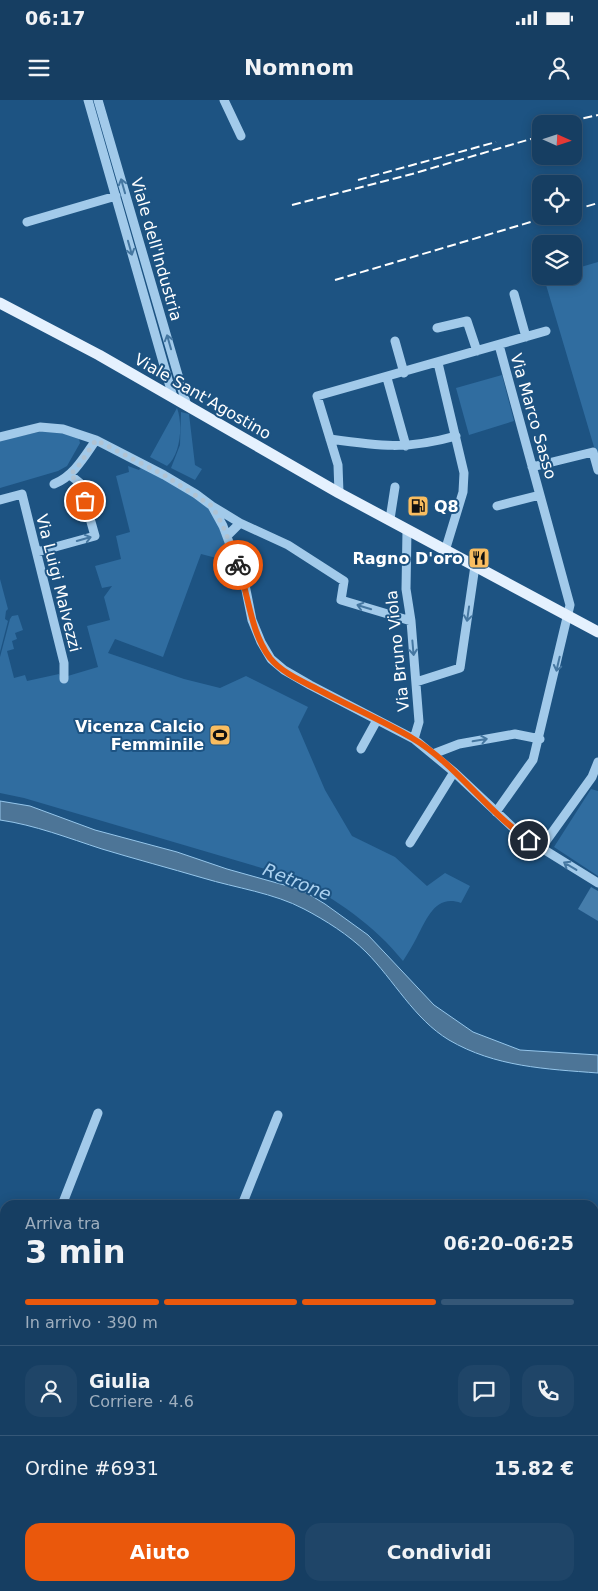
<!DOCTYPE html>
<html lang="it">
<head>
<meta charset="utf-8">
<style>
  body { margin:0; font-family:"DejaVu Sans",sans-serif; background:#1f4568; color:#f1f3f6; height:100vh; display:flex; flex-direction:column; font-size:19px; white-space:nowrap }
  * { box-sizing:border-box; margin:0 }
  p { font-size:16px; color:#9eaebe }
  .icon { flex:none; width:28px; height:28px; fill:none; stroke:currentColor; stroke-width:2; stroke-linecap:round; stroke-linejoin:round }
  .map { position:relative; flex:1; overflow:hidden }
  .details { position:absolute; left:0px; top:1100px; width:599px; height:391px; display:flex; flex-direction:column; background:#163e62; border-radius:15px 15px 0 0; box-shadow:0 2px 12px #0003,0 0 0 1px #355777 }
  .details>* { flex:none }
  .needle { width:32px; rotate:93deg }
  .buttons { position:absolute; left:532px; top:15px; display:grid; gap:10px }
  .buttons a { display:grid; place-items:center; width:50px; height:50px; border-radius:10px; background:#163e62; box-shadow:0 2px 12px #0003,0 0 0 1px #355777; font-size:25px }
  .pin { position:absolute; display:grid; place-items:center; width:42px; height:42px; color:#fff; margin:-21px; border:2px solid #fff; border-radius:50%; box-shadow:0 1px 5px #0007 }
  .courier { position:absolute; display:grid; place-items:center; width:50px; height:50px; margin:-25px; border:4px solid #ea580c; border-radius:50%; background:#fff; color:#222; box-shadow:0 1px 6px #0007 }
  .head em { font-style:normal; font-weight:700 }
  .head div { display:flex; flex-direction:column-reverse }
  .head { display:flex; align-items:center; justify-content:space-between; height:85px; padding:0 25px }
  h1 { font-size:32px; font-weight:700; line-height:38px }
  .bar { display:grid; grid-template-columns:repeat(4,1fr); gap:8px 5px; align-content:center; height:60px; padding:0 25px }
  .bar i { height:6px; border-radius:4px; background:#355777 }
  .bar .current { background:#ea580c }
  .bar p { grid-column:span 4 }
  .line { display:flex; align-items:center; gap:12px; padding:0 25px; border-top:1px solid #355777 }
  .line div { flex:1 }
  .round { display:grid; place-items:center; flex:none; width:52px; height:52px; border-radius:15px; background:#1f4568 }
  .cta { display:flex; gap:10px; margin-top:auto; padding:10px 25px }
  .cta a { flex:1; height:58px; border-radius:15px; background:#ea580c; color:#fff; font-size:20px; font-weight:700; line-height:58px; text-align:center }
  .cta a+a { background:#1f4568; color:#f1f3f6 }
  .status { display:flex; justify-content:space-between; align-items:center; height:35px; padding:0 25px; background:#163e62; direction:ltr }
  .status svg { height:14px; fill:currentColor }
  header { display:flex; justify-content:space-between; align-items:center; height:65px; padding:0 25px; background:#163e62; font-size:22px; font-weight:700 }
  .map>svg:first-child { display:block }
  .green { fill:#306da0 }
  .water { fill:#4d7597; stroke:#95c6eb }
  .building { fill:#457dab }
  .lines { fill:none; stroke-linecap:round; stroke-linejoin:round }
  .minor { stroke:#a2caea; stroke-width:9 }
  .major { stroke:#e5f1fe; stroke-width:11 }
  .rail { stroke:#fff; stroke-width:2; stroke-dasharray:9 4; stroke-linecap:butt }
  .oneway { stroke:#4577a1 }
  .done { stroke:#b0c3d3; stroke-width:5; stroke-dasharray:0 9 }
  .route { stroke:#ea580c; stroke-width:6 }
  .labels { text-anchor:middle; stroke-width:4; stroke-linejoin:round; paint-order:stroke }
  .street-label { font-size:16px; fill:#fff; stroke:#1d5382 }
  .poi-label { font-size:16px; font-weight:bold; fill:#fff; stroke:#1d5382; text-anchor:end }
  .water-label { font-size:18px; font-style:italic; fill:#add3f1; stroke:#1d5382 }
</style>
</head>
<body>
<div class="status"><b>06:17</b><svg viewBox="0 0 49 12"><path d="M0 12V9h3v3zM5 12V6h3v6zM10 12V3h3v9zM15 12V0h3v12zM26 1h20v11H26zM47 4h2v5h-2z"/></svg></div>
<header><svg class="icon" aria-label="menu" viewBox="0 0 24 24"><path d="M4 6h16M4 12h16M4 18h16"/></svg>Nomnom<svg class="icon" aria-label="person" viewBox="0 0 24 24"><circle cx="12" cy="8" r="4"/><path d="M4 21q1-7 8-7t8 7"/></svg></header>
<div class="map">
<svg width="598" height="1491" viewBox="0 0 598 1491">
  <rect width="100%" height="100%" fill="#1d5382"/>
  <path class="green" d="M598,162v195h-1l-53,-179 30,-2v-7z
    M502,275l12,46 -45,14 -13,-47z
    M177,308c6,15 4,47 -10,58l-17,-9z
    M181,312l8,2 6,51 7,4 -7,11 -24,-12 9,-23z
    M44,331l20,1 15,7 1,4 -13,23 -9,5 -58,17v-48z
    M128,366l11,4 3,-4 52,28 20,20 18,48 -31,-8 -38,103 -48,-18 -7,14 76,26 36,9 26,-12 62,31 -10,20 27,63 27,46 43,21 32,29 18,-13 25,13 -9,17c-26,-9 -34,16 -44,34 -4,8 -9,16 -14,24 -29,-36 -66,-61 -107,-83l-272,-80 -24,-5v-136l10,-38 2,-3 6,-1 5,15 -8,3 2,6 -5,2 2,8 -7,2 7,27 11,-3 2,6 32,-7 2,4 37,-11 -11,-41 23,-6 -6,-23 8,-11 -10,2 -7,-22 26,-7 -5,-23 14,-4 -14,-56 13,-4z
    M0,479l8,30 -2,2 -1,8 3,2 -8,31z
    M591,689l7,2v85l-44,-29z
    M399,1486h69l-2,5h-71z"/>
  <path class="water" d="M0,701l30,5 65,24 82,22 50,17 75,21 23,14 43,31 66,70 39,27 47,18 78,5v18c-52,-4 -103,-6 -149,-33 -35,-21 -55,-60 -83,-88 -17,-17 -41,-32 -62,-43 -30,-16 -68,-21 -101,-31 -34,-10 -68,-19 -101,-29 -34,-11 -67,-24 -102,-29z"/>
  <path class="building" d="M591,787l7,4v30l-20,-12z"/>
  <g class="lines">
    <path class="minor" d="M88,0l85,297
      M98,0l89,306
      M224,0l17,36
      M27,122l89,-26
      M514,194l12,43
      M437,228l30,-7 10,30
      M395,241l9,32
      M438,263l26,110 -1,19 -18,59
      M387,278l19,68
      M0,337l40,-10 23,2 33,11 68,35 32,19 16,12 11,20 22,59 7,35 9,22 10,17 13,11 26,15 104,54 40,33 68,64 76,47
      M330,339c49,7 77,11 126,-3
      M532,367l61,-15 5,18
      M54,384c20,-8 30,-27 42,-44
      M339,393l-1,-28 -21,-69 229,-65
      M0,400l22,-6 42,169v16
      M212,406l28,17 -13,13
      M497,406l43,-11
      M390,419l5,-32
      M240,423l48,22 56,36 -3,19 70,21
      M407,430l-1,59 5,32 8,101 -5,17
      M37,452l58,-16 -15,-53 -10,-8
      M416,582l44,-14 15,-102
      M361,649l16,-29
      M433,654l26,-10 56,-10 25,5
      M496,712l37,-52 37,-155 -71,-260
      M410,743l44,-71
      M541,748l51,-71 6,-15
      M62,1105l36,-92
      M242,1105l36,-90
      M0,1240l5,4
      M594,1290l4,-1
      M0,1420h5
      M25,1486l4,5
      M143,1491l3,-5
      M265,1491l2,-5
      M395,1491l4,-5"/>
    <path class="major" d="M0,203l99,52 240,138 259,139"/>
    <path class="rail" d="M558,24l40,-9
      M358,80l138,-38
      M292,105l120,-31 129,-38
      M574,110l24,-7
      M335,180l216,-64"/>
  </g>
  <defs><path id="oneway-shaft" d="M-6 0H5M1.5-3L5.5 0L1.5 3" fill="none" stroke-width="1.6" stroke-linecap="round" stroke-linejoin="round" transform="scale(1.25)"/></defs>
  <g class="oneway">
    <use href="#oneway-shaft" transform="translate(123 86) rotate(-106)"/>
    <use href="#oneway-shaft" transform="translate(130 148) rotate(74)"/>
    <use href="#oneway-shaft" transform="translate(169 242) rotate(-106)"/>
    <use href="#oneway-shaft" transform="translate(84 439) rotate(-16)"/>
    <use href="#oneway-shaft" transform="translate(364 507) rotate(-163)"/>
    <use href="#oneway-shaft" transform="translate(468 514) rotate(98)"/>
    <use href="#oneway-shaft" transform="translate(413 548) rotate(85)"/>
    <use href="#oneway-shaft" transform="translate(558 564) rotate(103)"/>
    <use href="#oneway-shaft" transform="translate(480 640) rotate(-10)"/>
    <use href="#oneway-shaft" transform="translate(570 766) rotate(-149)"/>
  </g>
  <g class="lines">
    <path class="done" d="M85,401l-5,-18 -10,-8 9,-10 17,-25 68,35 48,31 11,20 15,39"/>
    <path class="route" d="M238,465c11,31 12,66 32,93 12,15 34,24 51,33 30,16 62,30 91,47 44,26 75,74 117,102"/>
  </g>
  <defs>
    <g id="fuel-square" transform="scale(1.125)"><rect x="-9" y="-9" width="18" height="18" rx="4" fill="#f9bd60" stroke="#1d5382"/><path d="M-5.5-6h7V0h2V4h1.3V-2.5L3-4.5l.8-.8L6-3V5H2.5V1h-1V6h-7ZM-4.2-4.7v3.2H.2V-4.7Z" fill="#111"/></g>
    <g id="restaurant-square" transform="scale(1.125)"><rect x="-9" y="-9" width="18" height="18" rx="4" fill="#f9bd60" stroke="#1d5382"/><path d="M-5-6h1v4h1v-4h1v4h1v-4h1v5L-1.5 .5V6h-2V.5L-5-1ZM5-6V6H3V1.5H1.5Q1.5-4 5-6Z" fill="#111"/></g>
    <g id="stadium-square" transform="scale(1.125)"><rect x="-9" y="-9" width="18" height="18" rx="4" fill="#f9bd60" stroke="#1d5382"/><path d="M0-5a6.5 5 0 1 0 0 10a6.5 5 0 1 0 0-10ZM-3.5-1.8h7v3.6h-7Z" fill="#111"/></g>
  </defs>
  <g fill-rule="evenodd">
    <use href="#fuel-square" x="418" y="406"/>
    <use href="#restaurant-square" x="479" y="458"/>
    <use href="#stadium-square" x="220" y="635"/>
  </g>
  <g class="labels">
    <g class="street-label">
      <text transform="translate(157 149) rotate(74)" y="6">Viale dell'Industria</text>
      <text transform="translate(203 296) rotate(30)" y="6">Viale Sant'Agostino</text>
      <text transform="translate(534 316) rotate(74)" y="6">Via Marco Sasso</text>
      <text transform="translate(59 483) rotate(76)" y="6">Via Luigi Malvezzi</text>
      <text transform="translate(397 551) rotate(-96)" y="6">Via Bruno Viola</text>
    </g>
    <g class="poi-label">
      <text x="434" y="412" text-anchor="start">Q8</text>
      <text x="463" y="464">Ragno D'oro</text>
      <text x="204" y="632">Vicenza Calcio<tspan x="204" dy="18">Femminile</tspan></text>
    </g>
    <g class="water-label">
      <text transform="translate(297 782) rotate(22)" y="6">Retrone</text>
    </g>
  </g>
</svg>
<div class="buttons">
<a><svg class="needle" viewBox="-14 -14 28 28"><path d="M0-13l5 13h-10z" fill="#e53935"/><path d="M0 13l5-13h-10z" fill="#9eaebe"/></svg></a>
<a><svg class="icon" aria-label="locate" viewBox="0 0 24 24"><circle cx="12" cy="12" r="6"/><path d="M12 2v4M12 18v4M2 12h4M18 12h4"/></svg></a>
<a><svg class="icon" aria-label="layers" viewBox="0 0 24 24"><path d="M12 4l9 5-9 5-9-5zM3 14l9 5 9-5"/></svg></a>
</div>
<div class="pin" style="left:85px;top:401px;background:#ea580c"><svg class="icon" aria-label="bag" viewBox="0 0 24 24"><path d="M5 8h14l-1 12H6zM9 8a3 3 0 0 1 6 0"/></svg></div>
<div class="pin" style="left:529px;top:740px;background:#1f2937"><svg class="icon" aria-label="home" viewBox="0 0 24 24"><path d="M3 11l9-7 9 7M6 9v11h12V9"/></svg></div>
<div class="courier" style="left:238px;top:465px"><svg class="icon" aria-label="bike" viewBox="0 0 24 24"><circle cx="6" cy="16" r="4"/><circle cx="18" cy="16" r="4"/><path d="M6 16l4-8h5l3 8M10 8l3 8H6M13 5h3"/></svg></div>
<section class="details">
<div class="head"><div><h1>3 min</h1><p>Arriva tra</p></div><em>06:20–06:25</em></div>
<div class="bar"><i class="current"></i><i class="current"></i><i class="current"></i><i></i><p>In arrivo · 390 m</p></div>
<div class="line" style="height:90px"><a class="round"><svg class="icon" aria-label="person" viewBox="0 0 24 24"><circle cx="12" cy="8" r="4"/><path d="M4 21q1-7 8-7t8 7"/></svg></a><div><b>Giulia</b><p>Corriere · 4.6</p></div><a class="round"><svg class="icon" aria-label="chat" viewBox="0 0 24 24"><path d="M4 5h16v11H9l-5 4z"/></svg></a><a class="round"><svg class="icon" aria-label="phone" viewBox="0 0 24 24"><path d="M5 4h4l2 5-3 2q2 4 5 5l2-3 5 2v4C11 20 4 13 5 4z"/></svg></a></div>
<div class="line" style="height:65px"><div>Ordine #6931</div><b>15.82 €</b></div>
<div class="cta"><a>Aiuto</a><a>Condividi</a></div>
</section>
</div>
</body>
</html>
